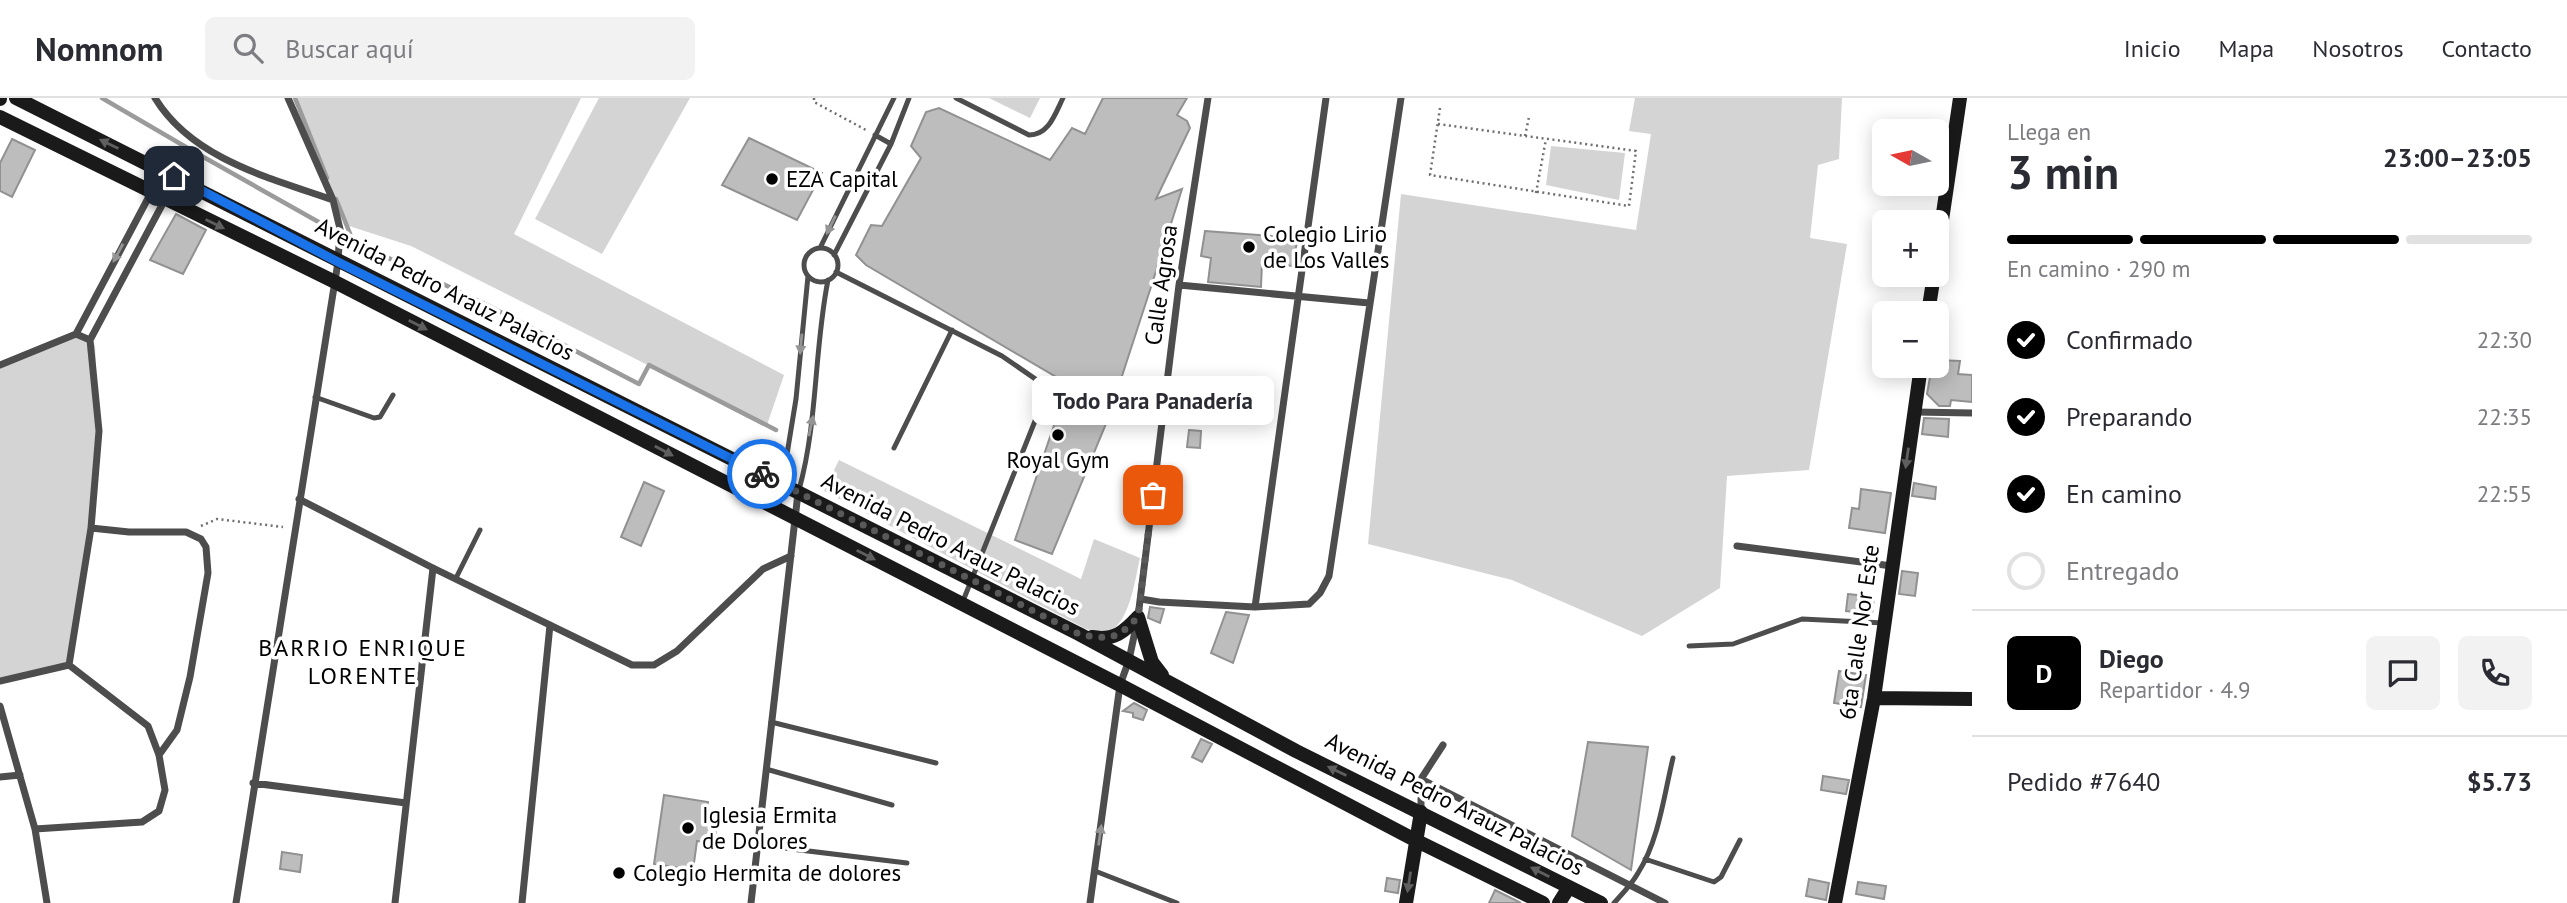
<!DOCTYPE html>
<html lang="es">
<head>
<meta charset="utf-8">
<style>
  body { margin:0; font-family:"PT Sans",sans-serif; background:#f2f2f3; color:#2b2b33; height:100vh; display:flex; flex-direction:column; font-size:26px; white-space:nowrap }
  * { box-sizing:border-box; margin:0 }
  p { font-size:23px; color:#7c7c81 }
  .icon { flex:none; width:38px; height:38px; fill:none; stroke:currentColor; stroke-width:2; stroke-linecap:round; stroke-linejoin:round }
  .map { position:relative; flex:1; overflow:hidden }
  .sheet { display:flex; flex-direction:column; background:#fff; width:595px }
  .sheet>* { flex:none }
  .needle { width:46px; rotate:279deg }
  .buttons { position:absolute; left:1872px; top:21px; display:grid; gap:14px }
  .buttons a { display:grid; place-items:center; width:77px; height:77px; border-radius:10px; background:#fff; box-shadow:0 4px 18px #0003; font-size:35px }
  .pin { position:absolute; display:grid; place-items:center; width:60px; height:60px; color:#fff; margin:-30px; border-radius:14px; box-shadow:0 4px 10px #0006 }
  .courier { position:absolute; display:grid; place-items:center; width:70px; height:70px; margin:-35px; border:5px solid #1a73e8; border-radius:50%; background:#fff; color:#222; box-shadow:0 2px 9px #0007 }
  .bubble { position:absolute; height:49px; border-radius:10px; background:#fff; box-shadow:0 4px 18px #0003; font-size:23px; font-weight:700; line-height:49px; text-align:center }
  .overview em { font-style:normal; font-weight:700 }
  .overview div { display:flex; flex-direction:column-reverse }
  .overview { display:flex; align-items:center; justify-content:space-between; height:119px; padding:0 35px }
  h1 { font-size:46px; font-weight:700; line-height:52px }
  .bar { display:grid; grid-template-columns:repeat(4,1fr); gap:10px 7px; align-content:center; height:84px; padding:0 35px }
  .bar i { height:9px; border-radius:5px; background:#e1e1e2 }
  .bar .on { background:#000 }
  .bar p { grid-column:span 4 }
  .line { display:flex; align-items:center; gap:18px; padding:0 35px; border-top:2px solid #e1e1e2 }
  .line div { flex:1 }
  .round { display:grid; place-items:center; flex:none; width:74px; height:74px; border-radius:10px; background:#f2f2f3 }
  ol { padding:0 35px; list-style:none }
  li { display:flex; align-items:center; gap:21px; height:77px }
  li p { margin-inline-start:auto }
  li .icon { padding:7px; border-radius:50%; background:#000; color:#fff; stroke-width:4 }
  li:last-child { color:#7c7c81 }
  li i { width:38px; height:38px; border:4px solid #e1e1e2; border-radius:50% }
  header { display:flex; align-items:center; gap:42px; box-sizing:border-box; height:98px; padding:0 35px; background:#fff; border-bottom:2px solid #e1e1e2 }
  header strong { font-size:33px }
  nav { display:flex; gap:38px; margin-inline-start:auto; font-size:24px }
  .search { width:490px; height:63px; background:#f2f2f3; display:flex; align-items:center; gap:18px; box-sizing:border-box; padding:0 24px; border-radius:10px; color:#7c7c81; font-size:26px }
  main { display:flex; flex:1; min-height:0 }
  .map>svg:first-child { display:block }
  .green { fill:#d4d4d4 }
  .lines { fill:none; stroke-linecap:round; stroke-linejoin:round }
  .stream { stroke:#9b9b9b; stroke-width:4.5 }
  .building { fill:#bdbdbd; stroke:#919191; stroke-width:2 }
  .path { stroke:#6f6f6f; stroke-width:2.5; stroke-dasharray:2 3.5; stroke-linecap:butt }
  .lane { stroke:#4d4d4d; stroke-width:5 }
  .street { stroke:#4d4d4d; stroke-width:7 }
  .secondary { stroke:#1a1a1a; stroke-width:14 }
  .oneway { fill:#5f5f5f }
  .oneway2 { fill:#949494 }
  .done { stroke:#595959; stroke-width:7; stroke-dasharray:0 12.6 }
  .route { stroke:#1a73e8; stroke-width:9 }
  .poi-dot { fill:#000; stroke:#fff; stroke-width:2.5 }
  .labels { text-anchor:middle; stroke-width:7; stroke-linejoin:round; paint-order:stroke }
  .poi-label { font-size:23px; fill:#000; stroke:#fff; text-anchor:start }
  .street-label { font-size:23px; fill:#000; stroke:#fff }
  .neighbourhood-label { font-size:24px; letter-spacing:2px; fill:#000; stroke:#fff }
</style>
</head>
<body>
<header>
<strong>Nomnom</strong>
<div class="search"><svg class="icon" aria-label="search" viewBox="0 0 24 24"><circle cx="10" cy="10" r="6"/><path d="M15 15l6 6"/></svg>Buscar aquí</div>
<nav><a>Inicio</a><a>Mapa</a><a>Nosotros</a><a>Contacto</a></nav>
</header>
<main>
<div class="map">
<svg width="1972" height="805" viewBox="0 0 1972 805">
  <rect width="100%" height="100%" fill="#fff"/>
  <path class="green" d="M295,0h286l-67,136 270,141 -17,50 -356,-179 -65,-21z
    M599,0h91l-88,156 -67,-35z
    M989,0h51l-10,20z
    M1635,0h207l-3,61 -21,6 -8,73 37,6 -38,226 -82,6 -7,112 -78,48 -130,-56 -144,-36 33,-350 235,36 15,-96 -22,-3z
    M1551,48l74,7 -6,47 -73,-15z
    M79,238l16,9 4,86 -8,97 -22,137 -69,16v-319z
    M839,362l242,119 13,-40 46,19c-5,21 -11,74 -38,75 -5,0 -11,-3 -16,-4l-262,-138z"/>
  <g class="lines">
    <path class="stream" d="M102,0l89,52 -16,24
      M295,0l32,80
      M191,52l140,79
      M336,101l17,42 136,65 150,78 10,-19 127,65"/>
  </g>
  <path class="building" d="M1103,0h84l-10,17 10,6 3,7 -34,71 26,-10 -31,98 -43,132 -56,135 -37,-14 53,-156 -202,-119 -10,-10 15,-30 11,1 39,-68 -10,-12 15,-34 13,-4 111,52 22,-32 13,6z
    M749,40l73,35 -25,47 -75,-35z
    M12,41l23,11 -23,47 -12,-6v-28z
    M176,116l30,16 -23,44 -33,-14z
    M1205,133l93,7 -6,28 -30,-3 -1,24 -53,-5 3,-24 -10,-2z
    M1937,262l23,1 -2,13 14,1v27l-21,-2 -1,6h-11l-12,-12 5,-28h5z
    M1924,320l25,1 -1,18 -26,-3z
    M1189,332l12,1 -1,17 -13,-1z
    M644,384l20,9 -23,55 -20,-9z
    M1914,385l22,4 -1,12 -23,-3z
    M1861,391l30,4 -6,40 -36,-5 3,-20 7,1z
    M1902,473l16,2 -3,23 -16,-2z
    M1848,496l26,3 -2,17 -26,-3z
    M1150,509l14,2 -4,14 -12,-5z
    M1226,514l23,3 -16,48 -22,-10z
    M1839,573l27,4 -5,32 -27,-4z
    M1134,605l13,7 -4,10 -10,-3v-4l-10,-2z
    M1201,641l11,5 -10,18 -10,-5z
    M1588,644l60,5 -17,123 -59,-34z
    M1823,678l26,4 -3,14 -25,-4z
    M664,697l44,7 -1,7 11,5 -4,30 -17,-3 -4,29 -39,-6z
    M282,754l20,3 -2,17 -20,-3z
    M1387,780l13,2 -2,13 -13,-2z
    M1809,781l20,4 -3,17 -20,-4z
    M1858,784l28,4 -2,13 -28,-5z
    M1495,792l26,13h-32z"/>
  <g class="lines">
    <path class="path" d="M814,0v4l52,28
      M1438,26l198,27 -7,55 -199,-31 10,-67
      M1525,38l4,-19
      M1536,95l10,-54
      M201,428l16,-7 66,8"/>
    <path class="lane" d="M956,0l73,37c20,0 26,-21 34,-37
      M875,37l16,9
      M855,79l17,8
      M820,150l74,-150
      M804 167a17 17 0 1 1 34 0a17 17 0 1 1-34 0Z
      M834,157l57,-111 18,-46
      M836,174l166,84 45,31v4l-84,210
      M315,299l59,21 6,-1 13,-22
      M894,350l58,-118
      M799,392c19,-69 15,-140 29,-210
      M778,411l18,-110 12,-123
      M456,480l24,-48
      M1689,548l44,-2 69,-25 82,4
      M771,624l165,41
      M766,671l126,36
      M759,747l148,18
      M1645,761l69,23 7,-5 19,-37
      M1095,773l82,32
      M1614,805c9,-10 18,-19 24,-30 21,-33 26,-78 35,-115"/>
    <path class="street" d="M155,0c37,61 115,80 178,102
      M1179,187l190,18
      M90,242l87,-163
      M0,267l76,-31 86,-162
      M1915,314l57,1
      M299,401l134,69 199,97h22l23,-14 86,-82 28,-13
      M91,430l38,4h57l15,7 5,8 2,26 -18,104 -13,53 -18,25
      M1737,448l155,20
      M1141,501l18,3 96,5 71,-509
      M1255,509l54,-3 11,-11 9,-17 72,-478
      M69,567l22,-137 8,-97 -9,-91 -14,-6
      M0,583l69,-16
      M0,608l35,123 12,74
      M0,679l20,-2
      M1421,681l244,124
      M253,685l153,20
      M1421,714v-33l22,-34
      M35,731l107,-7 17,-11 6,-21 -6,-35 -11,-29 -79,-61
      M236,805l102,-641 2,-33 -7,-29 -45,-102
      M395,805l38,-335
      M522,805l28,-278
      M751,805l47,-410
      M1090,805l30,-218 9,-25 9,-43 41,-332 29,-187"/>
    <path class="secondary" d="M16,0l1063,536 217,117 305,152
      M0,1v-1
      M0,19l335,165 785,403 295,155 128,63
      M1937,156l23,-156
      M1928,215l6,-38
      M1138,519l14,45 10,13
      M1092,539c22,4 32,-5 46,-20
      M1874,600l98,1
      M1406,805l15,-91
      M1559,805l10,-16
      M1835,805l39,-205 47,-332"/>
  </g>
  <defs><path id="oneway-solid" d="M-6-.8H1V-3.2L6.5 0L1 3.2V.8H-6Z" transform="scale(1.75)"/></defs>
  <g class="oneway">
    <use href="#oneway-solid" transform="translate(109 46) rotate(-154)"/>
    <use href="#oneway-solid" transform="translate(215 126) rotate(26)"/>
    <use href="#oneway-solid" transform="translate(418 227) rotate(27)"/>
    <use href="#oneway-solid" transform="translate(664 353) rotate(28)"/>
    <use href="#oneway-solid" transform="translate(1907 360) rotate(98)"/>
    <use href="#oneway-solid" transform="translate(866 457) rotate(27)"/>
    <use href="#oneway-solid" transform="translate(1337 673) rotate(-154)"/>
    <use href="#oneway-solid" transform="translate(1540 774) rotate(-153)"/>
    <use href="#oneway-solid" transform="translate(1409 784) rotate(99)"/>
  </g>
  <g class="oneway2">
    <use href="#oneway-solid" transform="translate(831 127) rotate(116)"/>
    <use href="#oneway-solid" transform="translate(118 155) rotate(118)"/>
    <use href="#oneway-solid" transform="translate(801 246) rotate(95)"/>
    <use href="#oneway-solid" transform="translate(811 328) rotate(-78)"/>
    <use href="#oneway-solid" transform="translate(1100 737) rotate(-82)"/>
  </g>
  <g class="lines">
    <path class="done" d="M762,376l317,160c31,6 37,6 59,-17l15,-122"/>
    <path class="route" d="M174,78l164,86 424,212"/>
  </g>
  <g class="poi-dot">
    <circle cx="772" cy="81" r="7"/>
    <circle cx="1249" cy="149" r="7"/>
    <circle cx="1058" cy="337" r="7"/>
    <circle cx="688" cy="730" r="7"/>
    <circle cx="619" cy="775" r="7"/>
  </g>
  <g class="labels">
    <g class="poi-label">
      <text x="786" y="89">EZA Capital</text>
      <text x="1263" y="144">Colegio Lirio<tspan x="1263" dy="26">de Los Valles</tspan></text>
      <text x="1058" y="370" text-anchor="middle">Royal Gym</text>
      <text x="702" y="725">Iglesia Ermita<tspan x="702" dy="26">de Dolores</tspan></text>
      <text x="633" y="783">Colegio Hermita de dolores</text>
    </g>
    <g class="street-label">
      <text transform="translate(1161 187) rotate(-82)" y="8">Calle Agrosa</text>
      <text transform="translate(445 191) rotate(27)" y="8">Avenida Pedro Arauz Palacios</text>
      <text transform="translate(951 446) rotate(27)" y="8">Avenida Pedro Arauz Palacios</text>
      <text transform="translate(1859 534) rotate(-82)" y="8">6ta Calle Nor Este</text>
      <text transform="translate(1455 706) rotate(27)" y="8">Avenida Pedro Arauz Palacios</text>
    </g>
    <g class="neighbourhood-label">
      <text x="363" y="558">BARRIO ENRIQUE<tspan x="363" dy="28">LORENTE</tspan></text>
    </g>
  </g>
</svg>
<div class="buttons">
<a><svg class="needle" viewBox="-14 -14 28 28"><path d="M0-13l5 13h-10z" fill="#e53935"/><path d="M0 13l5-13h-10z" fill="#7c7c81"/></svg></a>
<a>+</a>
<a>−</a>
</div>
<div class="pin" style="left:1153px;top:397px;background:#ea580c"><svg class="icon" aria-label="bag" viewBox="0 0 24 24"><path d="M5 8h14l-1 12H6zM9 8a3 3 0 0 1 6 0"/></svg></div>
<div class="pin" style="left:174px;top:78px;background:#1f2937"><svg class="icon" aria-label="home" viewBox="0 0 24 24"><path d="M3 11l9-7 9 7M6 9v11h12V9"/></svg></div>
<div class="courier" style="left:762px;top:376px"><svg class="icon" aria-label="bike" viewBox="0 0 24 24"><circle cx="6" cy="16" r="4"/><circle cx="18" cy="16" r="4"/><path d="M6 16l4-8h5l3 8M10 8l3 8H6M13 5h3"/></svg></div>
<div class="bubble" style="left:1032px;top:278px;width:242px">Todo Para Panadería</div>
</div>
<section class="sheet">
<div class="overview"><div><h1>3 min</h1><p>Llega en</p></div><em>23:00–23:05</em></div>
<div class="bar"><i class="on"></i><i class="on"></i><i class="on"></i><i></i><p>En camino · 290 m</p></div>
<ol>
<li><svg class="icon" aria-label="check" viewBox="0 0 24 24"><path d="M5 12l5 5 9-10"/></svg>Confirmado<p>22:30</p></li>
<li><svg class="icon" aria-label="check" viewBox="0 0 24 24"><path d="M5 12l5 5 9-10"/></svg>Preparando<p>22:35</p></li>
<li><svg class="icon" aria-label="check" viewBox="0 0 24 24"><path d="M5 12l5 5 9-10"/></svg>En camino<p>22:55</p></li>
<li><i></i>Entregado</li>
</ol>
<div class="line" style="height:126px"><b class="round" style="background:#000;color:#fff">D</b><div><b>Diego</b><p>Repartidor · 4.9</p></div><a class="round"><svg class="icon" aria-label="chat" viewBox="0 0 24 24"><path d="M4 5h16v11H9l-5 4z"/></svg></a><a class="round"><svg class="icon" aria-label="phone" viewBox="0 0 24 24"><path d="M5 4h4l2 5-3 2q2 4 5 5l2-3 5 2v4C11 20 4 13 5 4z"/></svg></a></div>
<div class="line" style="height:91px"><div>Pedido #7640</div><b>$5.73</b></div>
</section>
</main>
</body>
</html>
